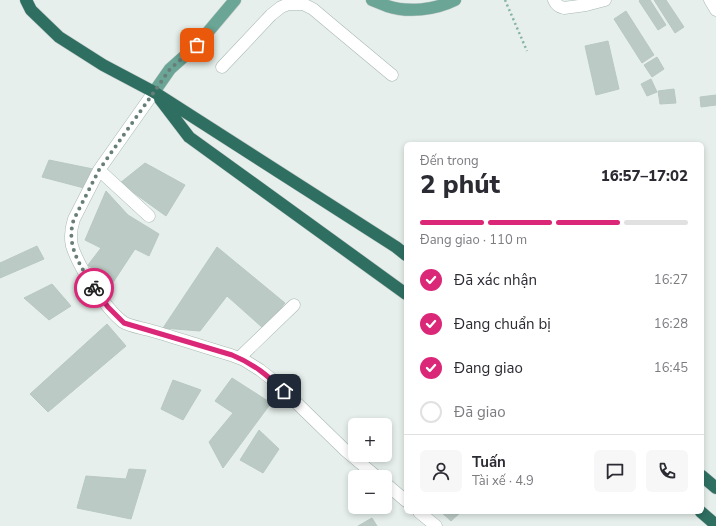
<!DOCTYPE html>
<html lang="vi">
<head>
<meta charset="utf-8">
<style>
  body { margin:0; font-family:"Nunito Sans",sans-serif; background:#f7f7f7; color:#2b2b33; height:100vh; display:flex; flex-direction:column; font-size:15px; white-space:nowrap }
  * { box-sizing:border-box; margin:0 }
  p { font-size:13px; color:#7c7c81 }
  .icon { flex:none; width:22px; height:22px; fill:none; stroke:currentColor; stroke-width:2; stroke-linecap:round; stroke-linejoin:round }
  .map { position:relative; flex:1; overflow:hidden }
  .drawer { position:absolute; left:404px; top:142px; width:300px; height:372px; display:flex; flex-direction:column; background:#fff; border-radius:6px; box-shadow:0 2px 6px #0003 }
  .drawer>* { flex:none }
  .buttons { position:absolute; left:348px; top:418px; display:grid; gap:8px }
  .buttons a { display:grid; place-items:center; width:44px; height:44px; border-radius:6px; background:#fff; box-shadow:0 2px 6px #0003; font-size:20px }
  .pin { position:absolute; display:grid; place-items:center; width:34px; height:34px; color:#fff; margin:-17px; border-radius:8px; box-shadow:0 2px 6px #0006 }
  .courier { position:absolute; display:grid; place-items:center; width:40px; height:40px; margin:-20px; border:3px solid #db2777; border-radius:50%; background:#fff; color:#222; box-shadow:0 1px 5px #0007 }
  .summary em { font-style:normal; font-weight:800 }
  .summary div { display:flex; flex-direction:column-reverse }
  .summary { display:flex; align-items:center; justify-content:space-between; height:68px; padding:0 16px }
  h1 { font-size:26px; font-weight:800; line-height:30px }
  .bar { display:grid; grid-template-columns:repeat(4,1fr); gap:6px 4px; align-content:center; height:48px; padding:0 16px }
  .bar i { height:5px; border-radius:3px; background:#e1e1e2 }
  .bar .on { background:#db2777 }
  .bar p { grid-column:span 4 }
  .line { display:flex; align-items:center; gap:10px; padding:0 16px; border-top:1px solid #e1e1e2 }
  .line div { flex:1 }
  .round { display:grid; place-items:center; flex:none; width:42px; height:42px; border-radius:6px; background:#f7f7f7 }
  ol { padding:0 16px; list-style:none }
  li { display:flex; align-items:center; gap:12px; height:44px }
  li p { margin-inline-start:auto }
  li .icon { padding:4px; border-radius:50%; background:#db2777; color:#fff; stroke-width:4 }
  li:last-child { color:#7c7c81 }
  li i { width:22px; height:22px; border:2px solid #e1e1e2; border-radius:50% }
  .map>svg:first-child { display:block }
  .building { fill:#bbcac4; stroke:#b8c9c2 }
  .lines { fill:none; stroke-linecap:round; stroke-linejoin:round }
  .minor-casing { stroke:#a8b8b2; stroke-width:13 }
  .major-casing { stroke:#c2cac8; stroke-width:13 }
  .highway-casing { stroke:#c2cac8; stroke-width:13 }
  .path { stroke:#86b3a5; stroke-width:2.5; stroke-dasharray:2 3; stroke-linecap:butt }
  .minor { stroke:#fff; stroke-width:12 }
  .major { stroke:#6aa596; stroke-width:12 }
  .highway { stroke:#2f6f62; stroke-width:12 }
  .done { stroke:#687f78; stroke-width:4; stroke-dasharray:0 7.2 }
  .route { stroke:#db2777; stroke-width:5 }
</style>
</head>
<body>
<div class="map">
<svg width="716" height="526" viewBox="0 0 716 526">
  <rect width="100%" height="100%" fill="#e6efeb"/>
  <path class="building" d="M640,0h10l16,25 -8,5 -19,-29z
    M654,0h12l18,27 -9,6z
    M626,11l28,44 -12,8 -28,-44z
    M608,41l11,48 -23,6 -11,-49z
    M657,57l7,12 -12,8 -8,-12z
    M651,79l6,13 -10,4 -6,-12z
    M674,89l2,14 -16,1 -2,-13z
    M716,95v10l-15,2 -1,-10z
    M49,160l44,9 -9,19 -42,-11z
    M145,163l40,22 -19,31 -46,-33z
    M106,191l22,24 31,19 -10,22 -14,-7 -23,35 -24,-19 13,-17 -16,-8z
    M37,246l7,13 -44,19v-15z
    M217,247l68,56 -21,26 -37,-33 -27,35 -37,-3z
    M52,284l19,22 -22,14 -25,-22z
    M107,324l19,22 -78,66 -18,-18z
    M232,378l39,25 -48,65 -14,-26 24,-29 -18,-12z
    M173,380l28,10 -18,30 -22,-11z
    M259,430l20,19 -16,24 -23,-13z
    M129,469l17,1 -15,49 -54,-11 9,-32 40,3z
    M441,512h20l-10,9z
    M372,518l5,8h-19z"/>
  <g class="lines">
    <g class="minor-casing">
      <path id="minor" d="M554,0c2,5 5,7 10,8l22,-3 19,-5
        M710,0l6,10
        M222,67l49,-52 10,-8 8,-3h14l10,5 19,16 60,50
        M154,92l-55,78 -25,49c-3,9 -4,18 -2,27 7,22 33,62 51,76 6,4 19,6 26,8 28,8 55,17 82,25l13,5 16,10 14,11 72,70 31,26
        M99,170l50,46
        M239,358l55,-53
        M385,483l21,18
        M419,512l17,14"/>
    </g>
    <g class="major-casing">
      <path id="major" d="M372,0c5,2 10,4 15,6 21,7 48,4 68,-6
        M154,92l16,-23 27,-24 38,-45"/>
    </g>
    <g class="highway-casing">
      <path id="highway" d="M26,0l5,10 28,27 44,28 51,27 242,155 10,8
        M160,99l29,38 217,157
        M702,476l14,12
        M701,512l15,13"/>
    </g>
    <path class="path" d="M505,0l22,51"/>
    <use href="#minor" class="minor"/>
    <use href="#major" class="major"/>
    <use href="#highway" class="highway"/>
  </g>
  <g class="lines">
    <path class="done" d="M94,288c-13,-22 -29,-42 -20,-69l25,-49 55,-78 16,-23 27,-24"/>
    <path class="route" d="M94,288l14,19 16,16 108,32c22,9 35,20 52,36"/>
  </g>
</svg>
<div class="buttons">
<a>+</a>
<a>−</a>
</div>
<div class="pin" style="left:197px;top:45px;background:#ea580c"><svg class="icon" aria-label="bag" viewBox="0 0 24 24"><path d="M5 8h14l-1 12H6zM9 8a3 3 0 0 1 6 0"/></svg></div>
<div class="pin" style="left:284px;top:391px;background:#1f2937"><svg class="icon" aria-label="home" viewBox="0 0 24 24"><path d="M3 11l9-7 9 7M6 9v11h12V9"/></svg></div>
<div class="courier" style="left:94px;top:288px"><svg class="icon" aria-label="bike" viewBox="0 0 24 24"><circle cx="6" cy="16" r="4"/><circle cx="18" cy="16" r="4"/><path d="M6 16l4-8h5l3 8M10 8l3 8H6M13 5h3"/></svg></div>
<section class="drawer">
<div class="summary"><div><h1>2 phút</h1><p>Đến trong</p></div><em>16:57–17:02</em></div>
<div class="bar"><i class="on"></i><i class="on"></i><i class="on"></i><i></i><p>Đang giao · 110 m</p></div>
<ol>
<li><svg class="icon" aria-label="check" viewBox="0 0 24 24"><path d="M5 12l5 5 9-10"/></svg>Đã xác nhận<p>16:27</p></li>
<li><svg class="icon" aria-label="check" viewBox="0 0 24 24"><path d="M5 12l5 5 9-10"/></svg>Đang chuẩn bị<p>16:28</p></li>
<li><svg class="icon" aria-label="check" viewBox="0 0 24 24"><path d="M5 12l5 5 9-10"/></svg>Đang giao<p>16:45</p></li>
<li><i></i>Đã giao</li>
</ol>
<div class="line" style="height:72px"><a class="round"><svg class="icon" aria-label="person" viewBox="0 0 24 24"><circle cx="12" cy="8" r="4"/><path d="M4 21q1-7 8-7t8 7"/></svg></a><div><b>Tuấn</b><p>Tài xế · 4.9</p></div><a class="round"><svg class="icon" aria-label="chat" viewBox="0 0 24 24"><path d="M4 5h16v11H9l-5 4z"/></svg></a><a class="round"><svg class="icon" aria-label="phone" viewBox="0 0 24 24"><path d="M5 4h4l2 5-3 2q2 4 5 5l2-3 5 2v4C11 20 4 13 5 4z"/></svg></a></div>
</section>
</div>
</body>
</html>
